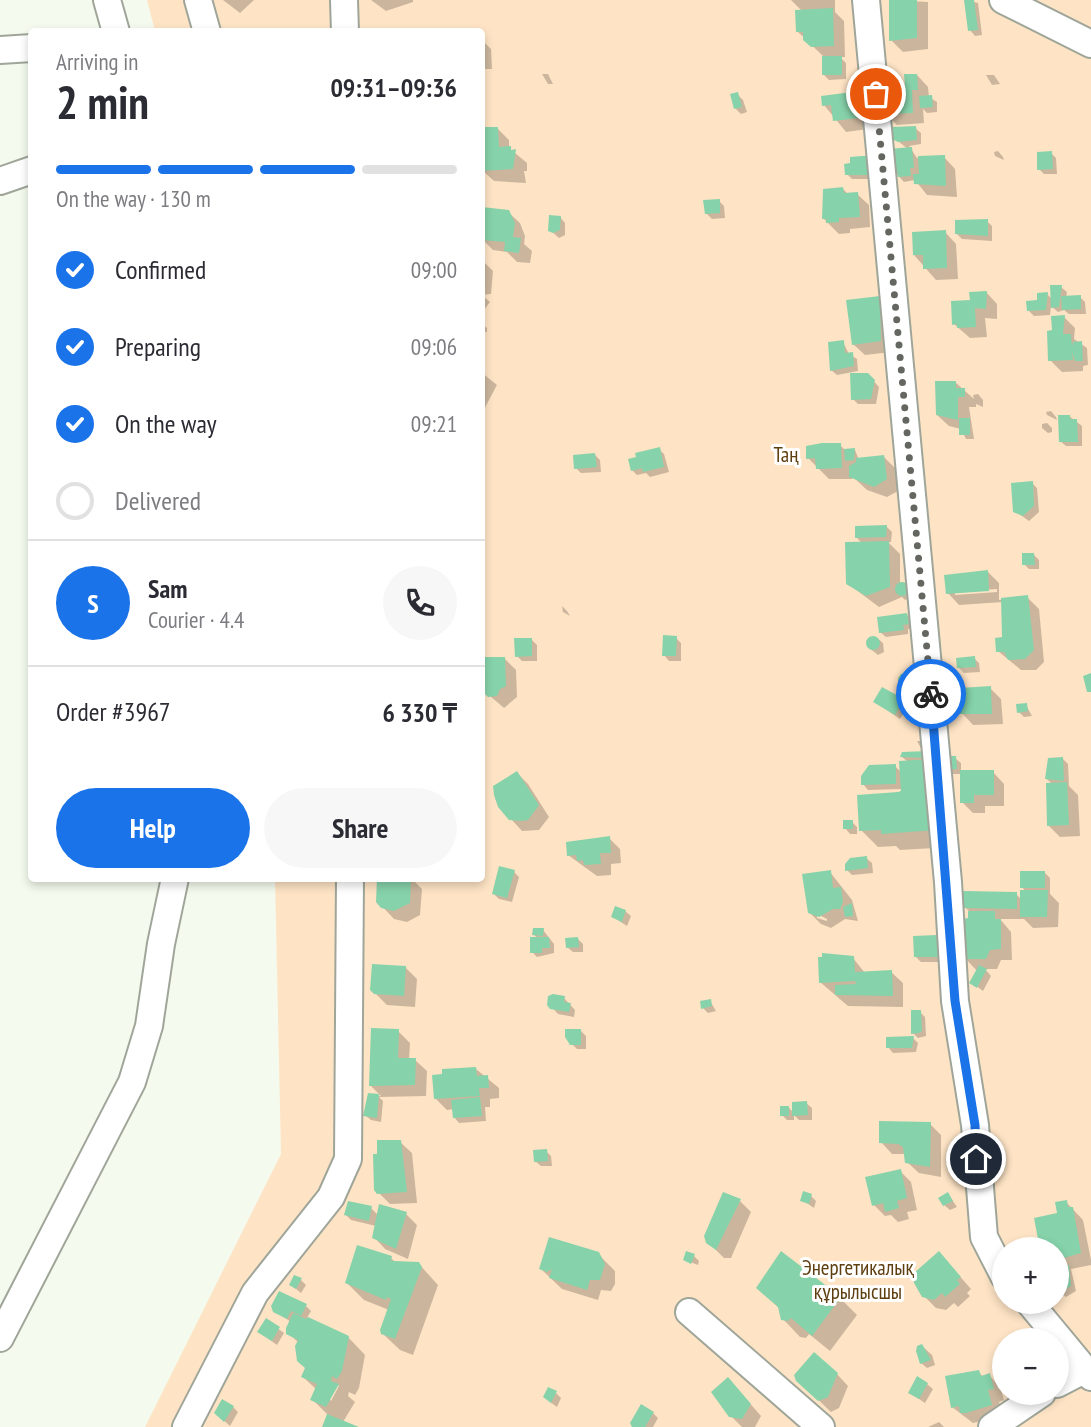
<!DOCTYPE html>
<html lang="en">
<head>
<meta charset="utf-8">
<style>
  body { margin:0; font-family:"PT Sans Narrow",sans-serif; background:#f7f7f7; color:#2b2b33; height:100vh; display:flex; flex-direction:column; font-size:26px; white-space:nowrap }
  * { box-sizing:border-box; margin:0 }
  p { font-size:23px; color:#7c7c81 }
  .icon { flex:none; width:38px; height:38px; fill:none; stroke:currentColor; stroke-width:2; stroke-linecap:round; stroke-linejoin:round }
  .map { position:relative; flex:1; overflow:hidden }
  .details { position:absolute; left:28px; top:28px; width:457px; height:854px; display:flex; flex-direction:column; background:#fff; border-radius:7px; box-shadow:0 4px 10px #0003 }
  .details>* { flex:none }
  .fabs { position:absolute; left:992px; top:1237px; display:grid; gap:14px }
  .fabs a { display:grid; place-items:center; width:77px; height:77px; border-radius:50%; background:#fff; box-shadow:0 4px 10px #0003; font-size:35px }
  .pin { position:absolute; display:grid; place-items:center; width:60px; height:60px; color:#fff; margin:-30px; border:4px solid #fff; border-radius:50%; box-shadow:0 2px 7px #0007 }
  .courier { position:absolute; display:grid; place-items:center; width:70px; height:70px; margin:-35px; border:5px solid #1a73e8; border-radius:50%; background:#fff; color:#222; box-shadow:0 2px 9px #0007 }
  .head em { font-style:normal; font-weight:700 }
  .head div { display:flex; flex-direction:column-reverse }
  .head { display:flex; align-items:center; justify-content:space-between; height:119px; padding:0 28px }
  h1 { font-size:46px; font-weight:700; line-height:52px }
  .bar { display:grid; grid-template-columns:repeat(4,1fr); gap:10px 7px; align-content:center; height:84px; padding:0 28px }
  .bar i { height:9px; border-radius:5px; background:#e1e1e2 }
  .bar .active { background:#1a73e8 }
  .bar p { grid-column:span 4 }
  .line { display:flex; align-items:center; gap:18px; padding:0 28px; border-top:2px solid #e1e1e2 }
  .line div { flex:1 }
  .round { display:grid; place-items:center; flex:none; width:74px; height:74px; border-radius:37px; background:#f7f7f7 }
  ol { padding:0 28px; list-style:none }
  li { display:flex; align-items:center; gap:21px; height:77px }
  li p { margin-inline-start:auto }
  li .icon { padding:7px; border-radius:50%; background:#1a73e8; color:#fff; stroke-width:4 }
  li:last-child { color:#7c7c81 }
  li i { width:38px; height:38px; border:4px solid #e1e1e2; border-radius:50% }
  .button { display:flex; gap:14px; margin-top:auto; padding:14px 28px }
  .button a { flex:1; height:80px; border-radius:42px; background:#1a73e8; color:#fff; font-size:28px; font-weight:700; line-height:80px; text-align:center }
  .button a+a { background:#f7f7f7; color:#2b2b33 }
  .map>svg:first-child { display:block }
  .green { fill:#fee4c5; fill-rule:evenodd }
  .shadow { fill:#0003; fill-rule:evenodd }
  .building { fill:#86d2aa }
  .lines { fill:none; stroke-linecap:round; stroke-linejoin:round }
  .minor-casing { stroke:#9fa699; stroke-width:30 }
  .minor { stroke:#fff; stroke-width:26 }
  .done { stroke:#646760; stroke-width:7; stroke-dasharray:0 12.6 }
  .route { stroke:#1a73e8; stroke-width:9 }
  .labels { text-anchor:middle; stroke-width:6; stroke-linejoin:round; paint-order:stroke }
  .park-label { font-size:21px; fill:#5e3e0f; stroke:#fff }
</style>
</head>
<body>
<div class="map">
<svg width="1091" height="1427" viewBox="0 0 1091 1427">
  <rect width="100%" height="100%" fill="#f4fbee"/>
  <path class="green" d="M147,0h944v1427h-946l136,-273 -6,-275 206,-1v-846l-326,-1zM1004,1250h53v52h-53zM1004,1340h53v53h-53z"/>
  <path class="shadow" d="M223,0h31l-14,13z
    M371,0h42v2l-27,9z
    M791,0h44v12l9,9 1,36h-5l6,6v16l-17,1 -5,-5v-18l-26,-25 4,-21z
    M892,0l36,2v47l-25,3 -12,-12z
    M966,0l12,3 4,32 -7,1 -5,-6z
    M481,39l10,10 1,20h-10l-1,8z
    M542,74h6l5,10h-5z
    M917,75l11,12 1,10 8,5v10l-10,1 -4,-4 1,14 -27,2 -11,-11 8,-32 6,6h7z
    M986,75h8l6,9 -8,1z
    M860,93l11,11 -3,25 -22,3 -22,-27z
    M737,94l6,6 4,12 -6,2 -5,-5 -4,-13z
    M497,128l12,12v8l18,15v8h-3l2,12 -32,-2 -12,-11z
    M915,128l6,5v11l-12,2 8,12 27,-1 11,12 2,28 -30,-2 -12,-15 -11,2 -11,-12 15,-21 -14,-11z
    M998,151l5,6 1,3 -9,-4 -1,-4z
    M1051,153l5,5 1,16h-13l-5,-5z
    M879,162l1,17h-28l-5,-5z
    M843,189l5,5h9l12,11 1,22 -20,2v4l-11,1 -15,-15z
    M719,201l5,5 1,12 -13,1 -6,-6z
    M508,212l12,11 5,13 -1,8 8,7 -2,12 -13,-1 -10,-10 -14,-2 -11,-11z
    M560,217l5,6v12l-6,3 -9,-8z
    M987,221l5,5v15l-30,-2 -5,-5z
    M945,232l11,12 2,35 -22,1 -22,-25z
    M481,259l12,12 -2,23 -9,1 8,7 -6,8 -3,-1z
    M1061,287l6,5 -1,6 14,-1 5,5 1,12h-17l-5,-4 -6,2 -7,-6 -1,9 -16,1 -5,-5 18,-17 5,5z
    M986,292l11,12v15l-12,-1 2,19 -17,1 -16,-14 17,-22z
    M880,297l11,12v43l-26,3 -12,-11z
    M1064,317l11,11 -1,11 13,9 1,17 -5,1v5l-21,1 -12,-12 4,-28z
    M481,323l6,5v4l-6,-1z
    M843,342l6,12 8,5 1,12 -21,4 -6,-5z
    M481,372l16,13 -16,30z
    M868,375l11,12 -3,17h-18l-5,-5z
    M955,382l19,17 -1,-4 5,-1 5,6v7l-7,-3v3h-7l5,32h-8l-5,-10 -12,-3 -12,-11z
    M1051,411l5,6 1,3 -10,-5 -1,-3z
    M1069,416l13,10v20h-16l-6,-5z
    M1047,423l5,5v4l-4,1 -6,-5v-4z
    M840,445l6,6 9,-1 4,10 25,-3 11,11 3,23 -11,6 -20,-7 -15,-14v3h-23l-21,-21z
    M659,449l5,5 5,18 -19,5 -4,-4 -9,2 -5,-5z
    M595,455l5,5 1,12 -20,1 -5,-5z
    M1032,483l5,5 2,24 -10,9 -14,-10z
    M887,527l5,5 -1,10h-3l12,12v32l4,-1 8,12 -7,3 -3,-3 -23,10 -32,-24 15,-40 -5,-5z
    M1034,555l5,5v9h-10l-5,-5z
    M987,571l12,12v17l28,-3 12,12 5,53 -8,8h-15l-23,-19 6,-12 -1,-37 -44,3 -11,-12zM997,589v3l-42,3v-3z
    M562,606l5,5 3,5 -7,-4z
    M907,615l5,5 1,9h-5v5l-22,3 -6,-5z
    M676,638l5,5v18h-12l-5,-6z
    M877,638l6,5 1,9 -6,3 -10,-8 -2,-6z
    M531,639l6,6v16h-15l-5,-5z
    M974,658l5,5 1,9 -16,1 -6,-6z
    M505,659l11,11 1,27 -13,11 -14,-12z
    M920,674l6,21 -14,1 -11,-9z
    M990,688l11,11 2,25 -30,1 -11,-12z
    M903,701l5,5 -8,13 -25,-17z
    M1026,705l6,11 -8,1 -5,-5z
    M917,741h5l30,106 -52,3 -4,-4 -18,1 -17,-17 42,-41 -35,1 -5,-6 32,-18 7,7 6,-11 -6,-5 21,-5z
    M955,758l6,5v9h32l11,12v22h-19v7h-12l-11,-11v-28h-11l-5,-5z
    M1063,759l5,5 1,22 9,9 2,41 -20,1 -11,-11 4,-41 -6,-6z
    M517,773l11,11 21,33 -10,13 -17,1 -11,-12z
    M852,822l5,5v7h-7l-5,-6z
    M609,838l11,11 1,14 -10,1v11l-14,1 -29,-21z
    M866,858l6,5 1,10 -21,2 -5,-5z
    M514,872l5,5 -7,25 -13,-3 -5,-5z
    M830,872l22,28 6,21 -13,-2 -14,9 -10,-4 -12,-12zM817,914l10,5v2l-10,-3z
    M1045,873l5,5v16l9,9 -1,24 -25,1 -9,-9h-24l11,13 1,28h-11l-4,9h-12l6,7 -8,15 -12,-9 6,-11 -12,-13 5,-38v-8l-5,-5 51,-13 5,5 5,-7 -4,-5z
    M411,878l11,11 -2,26 -13,7 -13,-3 -17,-18z
    M436,878h19v3z
    M625,911l6,5 -4,10 -14,-9z
    M543,930l11,14v9l-17,4 -5,-5 7,-13 -5,-4z
    M936,937l7,25h-22l-5,-5z
    M578,939l5,5v8h-10l-6,-5z
    M853,958l12,15 26,-1 12,11v24l-55,-1 -28,-24z
    M405,967l12,12 -2,28 -28,-2 -12,-12z
    M564,998l11,12 -1,7 -16,-3 -9,-10z
    M710,1001l6,10 -8,2 -5,-5z
    M920,1012l5,5 1,19 -8,2 -5,-5z
    M580,1030l6,6v13h-9l-6,-6z
    M398,1031l12,12 -1,17h6l12,11 -1,25 -47,1 4,4 -2,21 -10,-2 -6,-5 4,-20 12,1 -11,-11z
    M913,1038l5,5 -2,9 -23,1 -5,-6z
    M476,1069l23,19v10l-9,1v8h-5l1,14 -27,2 -5,-6v-8l-7,1 -12,-12z
    M806,1103l6,5v12h-13l-5,-5v5h-7l-5,-5 6,-8 6,6z
    M930,1124l11,11v42l-22,-4 -12,-11 -1,-8h-14l-11,-12z
    M400,1142l12,11 5,50 -27,1 -14,-14z
    M546,1151l5,5 1,10h-11l-6,-5z
    M900,1171l11,11 6,28 -10,2 2,7 -11,3 -7,-7 -6,1 -11,-11z
    M948,1194l9,13 -7,3 -6,-5z
    M811,1196l5,5 -2,7 -12,-8z
    M740,1201l11,11 -20,46h-7l-12,-12z
    M1066,1202l17,18 8,40v5l-20,4 5,22 -10,6 -9,-6v-41z
    M371,1208l7,7 28,-1 11,11 -9,34 -23,-10 -11,-12 2,-11 -25,-6 -5,-5z
    M598,1254l17,17v13l-4,7 -10,-1 -3,10 -36,-11 -21,-20z
    M694,1256l5,5 -1,4 -13,-5z
    M391,1258l5,5 23,1 19,21 -25,70 -13,-5 -18,-17 7,-23 -25,-10 -17,-17z
    M950,1265l21,24 -4,4 3,3 -12,11 -4,-4 -8,7 -10,-2 -12,-12z
    M301,1280l5,5 -5,8 -10,-8z
    M758,1288l82,10 17,17 -27,36 -21,-17 -3,4 -6,-1 -17,-18 -3,-10z
    M306,1306l5,5 -4,7 41,19 17,18 -6,33 -4,7 -6,-3 -1,4 7,6 -12,20 12,5h-32l5,-12 -16,-16 5,-9 -14,-13 4,-9 -8,-25 -11,-10 3,-11 -16,-11zM337,1384l2,2 -8,15 -2,-3z
    M266,1320l18,13 -7,12 -18,-13z
    M922,1346l10,9 3,10 -8,3 -6,-5z
    M1057,1353l13,16 -13,10z
    M979,1372l4,5 6,-2 11,12 4,13 -5,2 4,14 -30,7 -21,-16z
    M837,1374l11,12 -9,22 -8,4 -25,-24z
    M927,1384l6,5 -8,14 -15,-10z
    M739,1391l22,25 -6,11h-13l-11,-11z
    M556,1393l5,5 -4,9 -7,-5z
    M233,1407l5,5 -8,14 -9,-8z
    M653,1413l5,5 -5,9h-18z
    M939,1422l5,5h-16z"/>
  <path class="building" d="M889,0h28v38l-28,3z
    M964,0h10l4,30 -10,1z
    M833,8l1,38 -23,1 -8,-7v-8h-7l-1,-22z
    M822,56h20v19h-20z
    M904,74h13l1,16h-6l1,23 -29,1 2,-33 9,-1v6h10z
    M860,91l2,15h-5l1,12 -25,3 -2,-16 -9,1 -1,-10z
    M738,92l4,15 -8,2 -4,-15z
    M932,95l1,12 -13,1 -1,-12z
    M916,126l1,14 -19,2 -6,-3v-12z
    M481,127h17l1,20 12,-1v4l5,-1 -3,20 -32,2z
    M912,147l2,21h-4l1,8 -13,1 -1,-6h-5l-3,-22z
    M1052,151l1,18 -16,1v-18z
    M875,155l1,20h-31l-1,-11 6,-1v-6z
    M945,155l1,31 -32,-2 -1,-10h6l-1,-18z
    M843,187l1,6 14,-1 2,25 -21,1v4l-13,1v-4h-4l1,-30z
    M720,199v14l-15,1 -2,-14z
    M482,207l27,3 6,13 -2,14 8,1 -2,15 -15,-2 1,-9 -24,-2z
    M549,215l12,1 -1,14 -7,3 -5,-2z
    M988,219v17l-33,-2v-14z
    M946,230l1,38 -24,1v-14h-10l-1,-23z
    M1050,285h12l-3,22 -8,1z
    M987,291l-1,18 -11,-1 1,19 -19,1v-4l-5,1 -1,-24 19,-1 -1,-8z
    M1048,292l-2,18 -19,1 -1,-10 11,-1v-7z
    M1081,295v14l-19,1 -1,-14z
    M880,296l1,45 -29,4 -6,-45z
    M1065,315l-2,19h8l1,12 1,-4 9,-1 1,20h-8l-3,-9 1,8 -25,1 -1,-30 5,-1 -1,-14z
    M844,340l1,13 8,-1 1,14 -24,5 -2,-29z
    M850,373h18l7,7 -4,19 -20,1z
    M935,381h21v7h9v9h-7v23l-22,-5z
    M1058,415h12v4h7l1,23h-19z
    M959,418h11v17h-11z
    M822,443h19l1,25 -26,1 -1,-11 -9,1v-13z
    M660,447l4,20 -21,5 -1,-4 -11,3 -3,-12 8,-2 -1,-4z
    M855,448l-1,12 -9,1 -1,-12z
    M595,453l2,14 -23,2 -1,-14z
    M884,455l3,24 -13,8 -25,-10v-11l7,-4v-4z
    M1033,481l1,25 -11,10 -10,-4 -2,-29z
    M887,525l-1,12 -31,1v-12z
    M889,541l1,46 -24,9 -20,-12 -1,-42z
    M1022,553h12l1,12h-13z
    M988,570l1,21 -43,3 -2,-19z
    M895 589a7 7 0 1 1 14 0a7 7 0 1 1-14 0Z
    M1028,595l6,55 -9,9 -17,1 -4,-8h-8l-1,-14 7,-1 -1,-39z
    M907,613l2,11 -6,1 1,5 -25,3 -2,-16z
    M663,635l14,1 -1,20h-14z
    M866 643a7 7 0 1 1 14 0a7 7 0 1 1-14 0Z
    M514,638h18v18l-17,1z
    M975,656l1,11 -19,1 -1,-10z
    M481,657h24l1,29 -6,3 -3,7 -9,1 -7,-7z
    M921,672l1,19 -17,1 -6,-4 -1,-10 3,-4z
    M1091,673v19h-4l-4,-16z
    M991,686l1,28h-32l-1,-26z
    M882,687l22,12 -9,16 -22,-13z
    M1027,703l1,8 -11,2 -1,-9z
    M927,751l1,7 -28,-1 2,-5z
    M944,756h12l1,13 -13,1z
    M1063,757l1,24 -19,-2 3,-21z
    M931,759l5,71 -55,4v-4l-22,1 -2,-36 41,-3 3,-1 -2,-30z
    M896,764v20l-35,1v-9l8,-11z
    M960,770h34v25h-20v8h-14z
    M517,771l22,34 -11,15 -7,1 -12,-1 -11,-13 -4,-12 -1,-9z
    M1067,782l2,43 -22,1 -1,-43z
    M843,820h10v9h-10z
    M610,836l1,17h-11l1,11 -17,1 -1,-5 -6,1 -1,-6 -9,1 -1,-14z
    M867,856l1,12 -23,3v-7l5,-6z
    M499,866l16,4 -8,28 -15,-4z
    M831,870l2,18 8,-1 2,15 -3,7h-7l-14,8 -11,-4 -6,-39z
    M1020,871h25v17h-25z
    M377,878h34l-1,25 -16,8 -13,-3 -5,-6z
    M1020,890h28l-1,27h-27z
    M963,891l54,1v17l-54,-1z
    M852,903l1,13 -8,1 -2,-10z
    M615,906l11,4 -4,12 -11,-5z
    M968,911h27v8h6v30l-11,1 -4,9h-23l-1,-40 6,-1z
    M533,928h11l-1,8 -11,-1z
    M937,935l3,6 -2,16h-24l-1,-21z
    M530,937h19l1,11h-8v5h-12z
    M578,937l1,10 -13,1 -1,-10z
    M822,953l32,3 1,16 37,-2 1,26 -58,-1v-10l21,-1 -1,-3 -36,2 -1,-26h4z
    M372,964l34,2 -2,30 -30,-2 -4,-4z
    M979,965l8,4 -10,19 -8,-5z
    M553,994l12,2 -1,6 7,1 -2,9 -19,-3 -3,-4 1,-9z
    M711,999l1,7 -11,3 -1,-8z
    M911,1010h10l1,21 -3,2 -8,1z
    M371,1028l28,1 -1,29h18l-1,27 -46,1z
    M565,1029h16v16h-11l-5,-8z
    M914,1036l-2,12h-26v-11z
    M476,1067l1,9 11,-1 1,13h-10l1,8 -46,3 -2,-24 10,-1v-5z
    M368,1093l11,1 -2,24 -14,-2z
    M480,1097l2,19 -29,2 -2,-18z
    M807,1101l1,14 -16,1v-14z
    M780,1106h9v10h-9z
    M879,1121l52,1 -1,45 -25,-4 -2,-16 -5,-3 -19,-1z
    M377,1140h24l6,52 -30,2 -3,-4 -1,-36h4z
    M547,1149l1,12 -14,1 -1,-12z
    M901,1169l6,29 -10,3 2,7 -14,4 -2,-9 -11,3 -7,-29z
    M803,1191l9,3 -3,10 -9,-3z
    M723,1192l18,7 -25,51 -10,-7 -2,-7z
    M948,1192l5,9 -10,5 -5,-8z
    M1067,1200l1,7h5l8,46 -24,7v-10h-17l-6,-32 23,-5 -2,-11z
    M348,1201l24,5 -3,15 -25,-6z
    M379,1204l28,8 -11,37 -24,-11z
    M549,1237l50,15 6,12 -5,16h-10l-3,10 -38,-12 3,-9 -5,3 -8,-3z
    M357,1245l35,11 -1,4 3,1 25,1 3,5 -27,72 -14,-5 -1,-4 11,-31 -4,-2 -1,3 -41,-17z
    M686,1251l9,3 -4,10 -8,-4z
    M781,1251l60,46 -29,39 -21,-18 -3,3 -7,-1 -3,-13 -22,-19z
    M939,1251l22,26 -4,3 3,4 -15,13 -3,-4 -8,7 -12,-3 -8,-14v-10z
    M1069,1265l2,21 -11,7 -3,-2v-25z
    M294,1275l8,3 -6,11 -7,-4z
    M279,1291l28,13 -6,12 -10,-5 -4,8 -14,-7 -2,-6z
    M293,1313l13,6 2,-2 41,19 -7,35 -5,8 -5,-3 -1,5 8,3 -13,23 -16,-7 7,-16 -16,-7 4,-9 -8,-7 -2,-15 3,-6 -12,-6v-6z
    M266,1318l14,9 -8,14 -15,-9z
    M922,1344l9,16 -11,4 -4,-13 1,-5z
    M814,1352l24,21 -10,24 -10,4 -22,-20 -2,-6z
    M979,1370l2,6 9,-3 4,16 -6,1 4,15 -26,8h-6l-1,-7 -8,2 -6,-32z
    M917,1376l11,7 -9,16 -11,-6z
    M728,1377l23,27 -9,15 -13,-2 -18,-25z
    M548,1387l9,4 -6,12 -8,-6z
    M222,1399l12,7 -10,16 -10,-9z
    M641,1404l13,8 -9,15h-13l-2,-4z
    M327,1414l32,13h-37z"/>
  <g class="lines">
    <g class="minor-casing">
      <path id="minor" d="M107,0l9,32
        M198,0l9,32
        M344,0l1,32
        M866,0l82,882 7,119 20,124 9,112 20,39
        M1003,0l88,44
        M0,50l32,-2
        M0,181l32,-11
        M1029,1302l62,75
        M689,1312l132,115
        M0,1338l132,-256 17,-56 12,-82 14,-66
        M1057,1384l29,-15
        M186,1427l69,-134 76,-96 17,-38 2,-281
        M992,1427l50,-34"/>
    </g>
    <use href="#minor" class="minor"/>
  </g>
  <g class="lines">
    <path class="done" d="M876,94l55,600"/>
    <path class="route" d="M931,694l24,307 20,124 1,34"/>
  </g>
  <g class="labels">
    <g class="park-label">
      <text x="786" y="462">Таң</text>
      <text x="858" y="1275">Энергетикалық<tspan x="858" dy="24">құрылысшы</tspan></text>
    </g>
  </g>
</svg>
<div class="fabs">
<a>+</a>
<a>−</a>
</div>
<div class="pin" style="left:876px;top:94px;background:#ea580c"><svg class="icon" aria-label="bag" viewBox="0 0 24 24"><path d="M5 8h14l-1 12H6zM9 8a3 3 0 0 1 6 0"/></svg></div>
<div class="pin" style="left:976px;top:1159px;background:#1f2937"><svg class="icon" aria-label="home" viewBox="0 0 24 24"><path d="M3 11l9-7 9 7M6 9v11h12V9"/></svg></div>
<div class="courier" style="left:931px;top:694px"><svg class="icon" aria-label="bike" viewBox="0 0 24 24"><circle cx="6" cy="16" r="4"/><circle cx="18" cy="16" r="4"/><path d="M6 16l4-8h5l3 8M10 8l3 8H6M13 5h3"/></svg></div>
<section class="details">
<div class="head"><div><h1>2 min</h1><p>Arriving in</p></div><em>09:31–09:36</em></div>
<div class="bar"><i class="active"></i><i class="active"></i><i class="active"></i><i></i><p>On the way · 130 m</p></div>
<ol>
<li><svg class="icon" aria-label="check" viewBox="0 0 24 24"><path d="M5 12l5 5 9-10"/></svg>Confirmed<p>09:00</p></li>
<li><svg class="icon" aria-label="check" viewBox="0 0 24 24"><path d="M5 12l5 5 9-10"/></svg>Preparing<p>09:06</p></li>
<li><svg class="icon" aria-label="check" viewBox="0 0 24 24"><path d="M5 12l5 5 9-10"/></svg>On the way<p>09:21</p></li>
<li><i></i>Delivered</li>
</ol>
<div class="line" style="height:126px"><b class="round" style="background:#1a73e8;color:#fff">S</b><div><b>Sam</b><p>Courier · 4.4</p></div><a class="round"><svg class="icon" aria-label="phone" viewBox="0 0 24 24"><path d="M5 4h4l2 5-3 2q2 4 5 5l2-3 5 2v4C11 20 4 13 5 4z"/></svg></a></div>
<div class="line" style="height:91px"><div>Order #3967</div><b>6 330 ₸</b></div>
<div class="button"><a>Help</a><a>Share</a></div>
</section>
</div>
</body>
</html>
